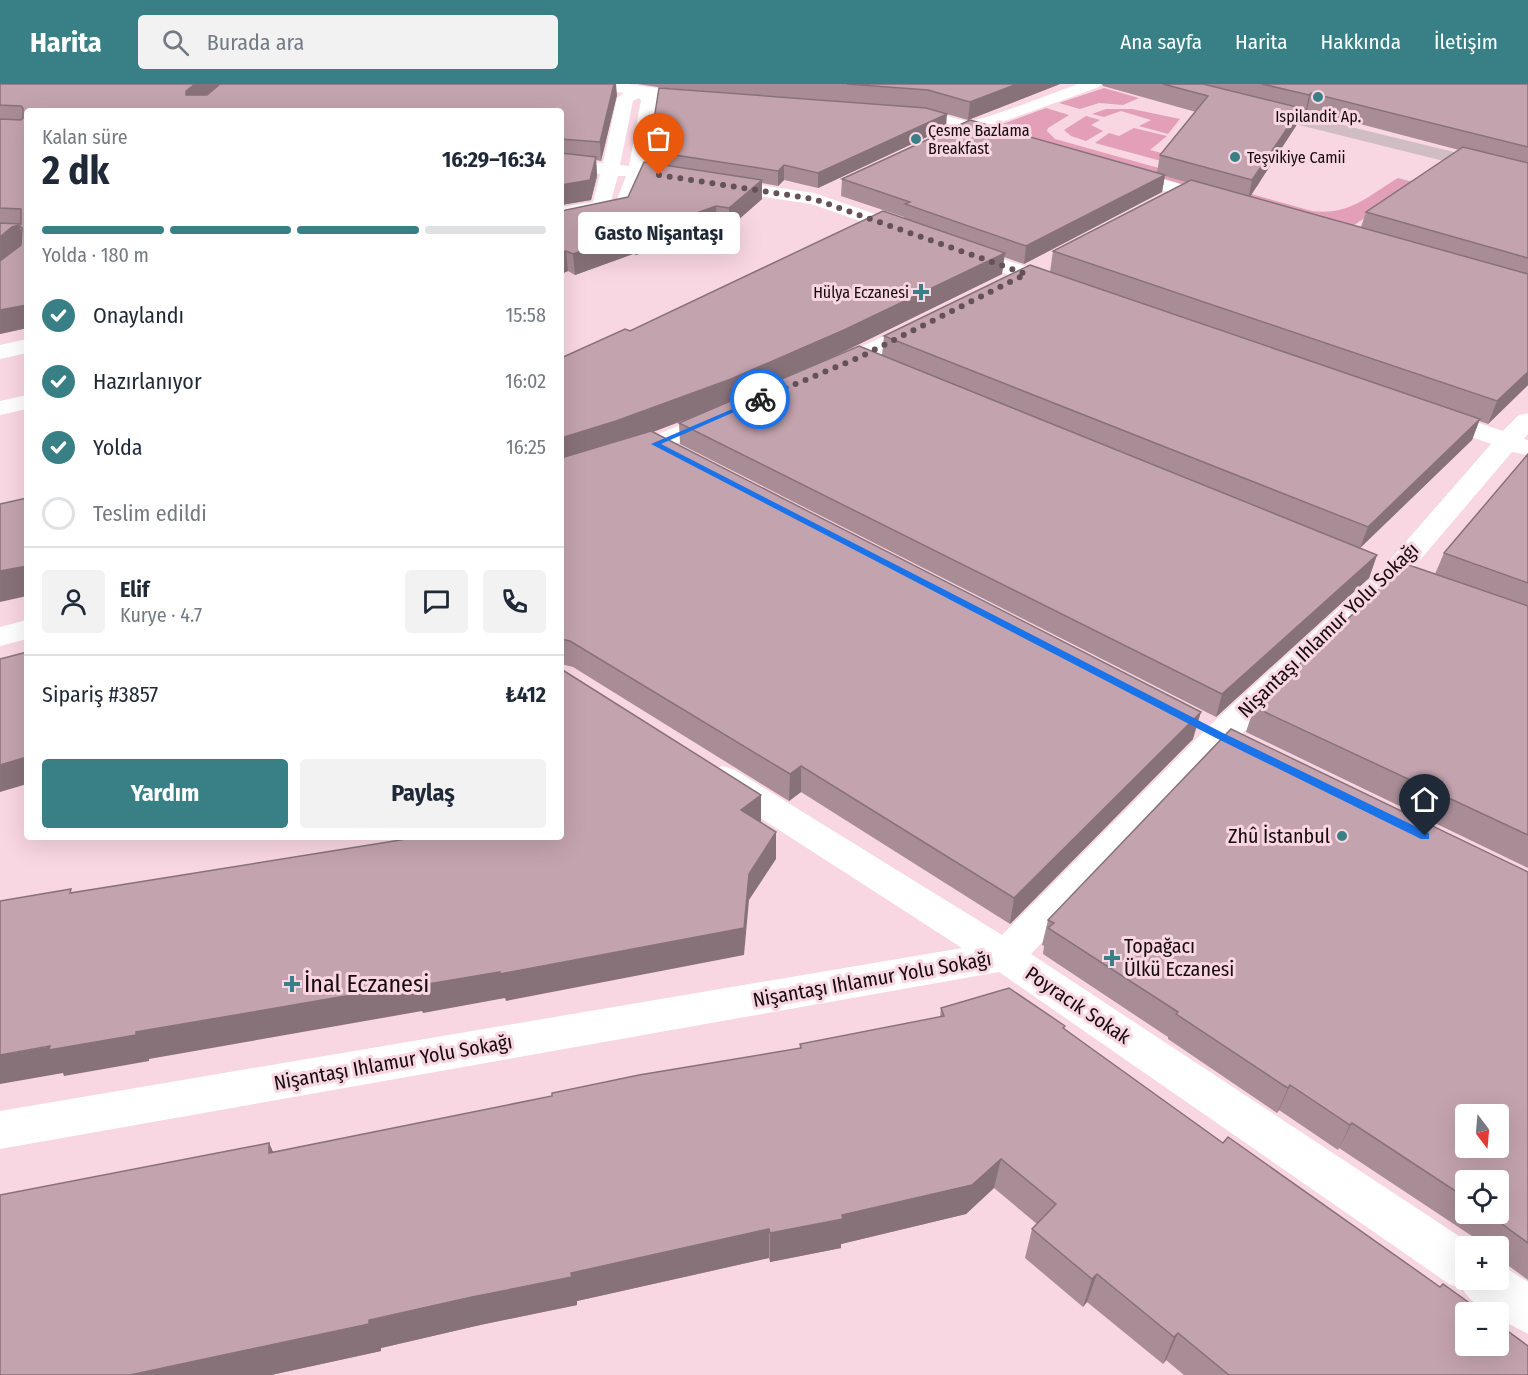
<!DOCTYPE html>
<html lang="tr">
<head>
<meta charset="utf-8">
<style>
  body { margin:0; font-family:"Fira Sans Condensed",sans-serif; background:#f2f2f3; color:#1f2937; height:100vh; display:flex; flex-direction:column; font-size:22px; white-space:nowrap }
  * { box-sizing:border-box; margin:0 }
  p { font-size:20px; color:#747a83 }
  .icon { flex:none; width:33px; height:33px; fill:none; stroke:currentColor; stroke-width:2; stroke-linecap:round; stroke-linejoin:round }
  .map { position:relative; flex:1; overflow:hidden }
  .details { position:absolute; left:24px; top:24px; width:540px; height:732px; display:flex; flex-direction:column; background:#fff; border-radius:6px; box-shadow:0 6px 24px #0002 }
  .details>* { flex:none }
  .needle { width:39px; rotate:164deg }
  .controls { position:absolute; left:1455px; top:1020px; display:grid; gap:12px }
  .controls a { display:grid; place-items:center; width:54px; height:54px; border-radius:6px; background:#fff; box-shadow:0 6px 24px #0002; font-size:30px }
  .pin { position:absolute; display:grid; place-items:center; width:51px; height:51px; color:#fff; margin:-62px -26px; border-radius:50% 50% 50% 0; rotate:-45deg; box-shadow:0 0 6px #0007 }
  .pin .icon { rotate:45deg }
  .courier { position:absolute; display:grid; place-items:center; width:60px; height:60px; margin:-30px; border:4px solid #1a73e8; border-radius:50%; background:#fff; color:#222; box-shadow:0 2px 8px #0007 }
  .bubble { position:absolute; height:42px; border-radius:6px; background:#fff; box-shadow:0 6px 24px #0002; font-size:20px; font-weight:700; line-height:42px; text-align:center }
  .head em { font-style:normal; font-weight:700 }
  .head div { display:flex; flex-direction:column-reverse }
  .head { display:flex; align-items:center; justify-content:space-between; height:102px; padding:0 18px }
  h1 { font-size:39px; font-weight:700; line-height:45px }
  .bar { display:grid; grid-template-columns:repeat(4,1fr); gap:9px 6px; align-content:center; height:72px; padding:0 18px }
  .bar i { height:8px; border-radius:4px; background:#e0e1e3 }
  .bar .current { background:#388085 }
  .bar p { grid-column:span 4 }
  .line { display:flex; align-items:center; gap:15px; padding:0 18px; border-top:2px solid #e0e1e3 }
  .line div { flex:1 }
  .round { display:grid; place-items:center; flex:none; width:63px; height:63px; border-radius:6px; background:#f2f2f3 }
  ol { padding:0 18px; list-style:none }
  li { display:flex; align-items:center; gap:18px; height:66px }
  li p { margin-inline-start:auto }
  li .icon { padding:6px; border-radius:50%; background:#388085; color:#fff; stroke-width:4 }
  li:last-child { color:#747a83 }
  li i { width:33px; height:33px; border:3px solid #e0e1e3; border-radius:50% }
  .action { display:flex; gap:12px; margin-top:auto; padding:12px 18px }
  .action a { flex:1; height:69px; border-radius:6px; background:#388085; color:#fff; font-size:24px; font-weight:700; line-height:69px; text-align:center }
  .action a+a { background:#f2f2f3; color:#1f2937 }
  header { display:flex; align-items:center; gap:36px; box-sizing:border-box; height:84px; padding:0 30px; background:#388085; color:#fff }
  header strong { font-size:28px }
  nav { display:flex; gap:33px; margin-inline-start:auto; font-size:21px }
  .search { width:420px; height:54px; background:#f2f2f3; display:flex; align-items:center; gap:15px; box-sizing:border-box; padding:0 21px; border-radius:6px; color:#747a83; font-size:22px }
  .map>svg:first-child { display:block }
  .green { fill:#e29fb7 }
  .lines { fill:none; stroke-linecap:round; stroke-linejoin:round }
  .street { fill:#fff; fill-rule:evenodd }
  .secondary { fill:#d0bdc3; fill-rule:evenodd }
  .wall { fill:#a88c96; fill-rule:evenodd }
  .shaded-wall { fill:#88727a }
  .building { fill:#c3a3ae; stroke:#88727a; stroke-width:1.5; fill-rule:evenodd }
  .route { fill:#1a73e8 }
  .done { stroke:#655259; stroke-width:6; stroke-dasharray:0 10.8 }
  .poi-dot { fill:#388085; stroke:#f8d6e2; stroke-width:2 }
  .labels { text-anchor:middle; stroke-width:6; stroke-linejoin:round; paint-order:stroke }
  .far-poi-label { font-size:16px; fill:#160b0f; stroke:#f8d6e2; text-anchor:start }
  .street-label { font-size:20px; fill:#160b0f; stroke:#f8d6e2 }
  .poi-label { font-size:20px; fill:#160b0f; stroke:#f8d6e2; text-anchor:end }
  .near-poi-label { font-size:24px; fill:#160b0f; stroke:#f8d6e2; text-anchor:start }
</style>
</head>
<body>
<header>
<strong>Harita</strong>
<div class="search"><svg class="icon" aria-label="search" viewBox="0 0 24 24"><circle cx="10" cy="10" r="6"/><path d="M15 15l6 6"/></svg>Burada ara</div>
<nav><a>Ana sayfa</a><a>Harita</a><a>Hakkında</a><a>İletişim</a></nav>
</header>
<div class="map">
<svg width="1528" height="1291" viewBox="0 0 1528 1291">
  <rect width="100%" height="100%" fill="#f8d6e2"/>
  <path class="green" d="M1104,4l35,10 -16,7 -24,-2 -19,6 -21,-6z
    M1046,24l23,7 -21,13 -1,3 8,8 257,72c37,5 56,-15 86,-33l18,5 -72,49 -355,-103z
    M1106,25h26l48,10 -12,15 -29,-8 12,-6 -30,-9 -17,6 -12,-3z
    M1086,32l14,4 -9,5 12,6 -17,10 -15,-5 -7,-6z
    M1134,44l33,8 -17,14 111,29 -4,8 -162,-44 14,-10 10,3z"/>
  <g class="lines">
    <path class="street" d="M581,0h46l82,11 2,3 -8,5 -45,-4 -11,69 167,25 105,36 3,4 -3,4 -7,2 -101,-35 -167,-25 -15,36 -68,15v-23l32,-5 7,-28 -39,-4v-10l42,3 14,-65 7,-5 -35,-4zM639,14l2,2 -12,66 -9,-1 13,-64zM618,92h8l-12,31 -5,1z
      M1078,0h23l-2,3 -111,40 20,6 3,4 -3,4 -6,1 -31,-9 -13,1 -2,-5 -31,-9 -27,-2 -2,-4c11,-15 55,5 71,7 10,2 94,-31 111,-37z
      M1120,82l105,31 3,4 -3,4 -7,2 -104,-31 -3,-4 3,-4z
      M960,161l107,35 3,5 -3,5 -8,1 -8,-1 -98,-35 -3,-4 3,-4z
      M923,234l8,2 3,5 -3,5 -91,44 -8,2 -8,-2 -4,-5 4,-5z
      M27,255v14l-27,6v-14z
      M27,311v14l-27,6v-14z
      M1433,324l70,23 16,-16 9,-2v21l-4,5 4,1v15l-16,-3 -109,128 -172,164 -200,210 443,292h-8v34h32v-17l30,19v52l-30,-16v-6c-12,0 -30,-11 -35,-23l-14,-5 -450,-312 -999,177v-38l962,-163 -251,-162 -5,-8 5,-8 12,-4 12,4 267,165 205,-207 176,-160 108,-124 -67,-24 -3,-5 3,-5z
      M721,325l9,2 3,5 -3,5 -66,28 -103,32v-16l85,-26z
      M27,536v19l-27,7v-19z"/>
    <path class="secondary" d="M1253,19l275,67v12l-281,-70 -2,-4z"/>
  </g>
  <path class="wall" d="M0,0l617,11 -16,66 -5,-1 1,16 -6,24 -30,5v-94h-534v217l-27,6z
    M638,0h422l-92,36 -42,-12 -262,-20z
    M1102,0h426v301l-40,39 -9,-3 -7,19 -112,108 17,7 -8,23 -153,139 -536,-273 -1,-21 13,-6 -39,15 540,307 -183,185 -209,-132 -12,9 -216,-134 -12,-3v-306l69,-27 274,-113v-1l-63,-21 1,-17 315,-7 3,-17 36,-43 -93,-26zM1307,26l152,40 -93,62 -5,15 -111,-31 46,-70 4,-14 5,1zM1165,92l21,6 -133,69 -3,21 -166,64 -2,19h-45l165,-81 2,-17 20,7 138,-72z
    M946,44l-128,60 -34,-8 -6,6 -16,-3v16l-33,29 -12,-2 -81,29 -3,-1 -58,21 -7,-4 -7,3v-63l67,-14 21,-34v-12z
    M1528,370v414l-282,-136 8,-25 181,-133 9,-21z
    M1528,788v408l-30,-22v-12h-11l-148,-98 -1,2 -59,-40 -2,3 -109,-74v-2l-125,-83 1,-8 -2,-1 6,-25zM1466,1096l32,34h-32z
    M941,924l123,20 464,347h-344l-18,-15 -3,4 -76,-62 -4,5 -58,-49 7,-29 5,-5 -43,-36 -28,26 -125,30v4l-71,14 -1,-4 -192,43v4l-97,20 -99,23v3l-110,24h-271l269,-232 4,9 527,-104v-4l140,-27z"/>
  <path class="shaded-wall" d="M195,0h25l-29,25 -5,-14v-4z
    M614,0h2l1,11 -16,66 -1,-19z
    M1017,0h43l-92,36 2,-18z
    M1311,9l-4,17 -2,3 4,-18z
    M1301,24l-5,18 -48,74 4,-20z
    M947,30l-1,14 -128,60v-15z
    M596,73l1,19 -6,24 -30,5v-20z
    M784,81v15l-6,6v-15z
    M1165,91l-3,17 -138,72 2,-18z
    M762,96v19l-33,29v-20z
    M716,122l1,20 -81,29 -1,-20z
    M19,141l7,21 -26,17v-26l12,-10z
    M631,149l2,21 -58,21 -2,-21z
    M566,167l2,20 -7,3v-22z
    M1005,169l-3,21 -159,78 -111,50 -114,43 -57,18v-25z
    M27,221v23l-27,6v-24z
    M1528,288v13l-40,39 9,-23z
    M1480,335l-8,21 -112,108 8,-21z
    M1377,471l-8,23 -153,139 6,-23z
    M27,482v30l-27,6v-31z
    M1201,628l-8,27 -183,185 4,-26z
    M27,673v27l-27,8v-27z
    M801,682v26l-12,9 1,-27z
    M761,711v27l-20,14v-26z
    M776,748v27l-27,41 -5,55 -238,46 -1,-3 -82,15 -1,-2 -273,48v2l-85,15 -1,-3 -63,11v-29l136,-23 613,-158z
    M1290,1001l-11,25 -2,3 11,-25z
    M1352,1039l-13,25 -1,2 12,-25z
    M269,1059l13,29 -13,-19z
    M1001,1075l-7,29 -28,26 -125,30v4l-71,14v-29l72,-18z
    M769,1145v29l-192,43v4l-97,20 -99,23v3l-110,24h-141l441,-102z
    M1097,1190l-10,28 -4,5 9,-28z
    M1178,1249l-12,27 -3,4 11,-27z"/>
  <path class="building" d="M0,0h195l-9,7v4h21l13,-11h394l-14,58 -39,-3v-28h-534v194l-27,5v-49l21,-16 1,-17 -3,-3 -7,2 -12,10v-14l21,1v-15l-21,-1v-89l21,1 2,-2v-10l-2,-2 -21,-1z
    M847,0h170l-47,18 -42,-12z
    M1163,0h40l98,24 -49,72 -92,-25 48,-59z
    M1262,0h266v63l-217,-54 -2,2z
    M659,4l267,20 21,6 -129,59 -34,-8 -6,6 -129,-20z
    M970,36l195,55 -139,71 -121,-42 5,-2 -68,-23z
    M1463,63l65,16v95l-162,-46z
    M561,69l35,4 -6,23 -29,5z
    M644,78l118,18 -33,28 -13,-2 -81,29 -4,-2 -58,21 -7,-3 -5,1v-41l67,-14z
    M1191,96l337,94v98l-31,29 -444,-150z
    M883,127l122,42 -161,77 -113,49 -115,42 -55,17v-80l64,-29 5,2z
    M1030,181l450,154 -112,108 -484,-191z
    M859,262l518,209 -155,139 -543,-271z
    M651,347l550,281 -187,186 -213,-132 -11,8 -220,-133 -9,-2v-181z
    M1528,370v129l-84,-30z
    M27,414v68l-27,5v-67z
    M1406,480l122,42v229l-274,-128z
    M27,568v105l-27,8v-106z
    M561,585l200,126 -20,15 35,22 -27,42 -5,54 -244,46v-2l-84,14v-2l-280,48v3l-87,15 1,-4 -50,9v-154l71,-12 -1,4 349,-56h142z
    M1231,645l297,143v371l-26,-19 1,-1 -13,-9h8v-34h-32v18l-114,-75 -2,2 -60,-40 -2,3 -5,-3 -107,-71 2,-2 -130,-84 6,-5 -6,-3zM1466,1030h32v34h-32z
    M1009,904l56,38 -2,2 160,115 5,-6 212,150 3,-3 39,28h-16v34h32v-22l30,22v29h-299l-51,-42 -4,4 -77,-63 -5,5 -60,-50 24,-25 -55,-45 -29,26 -130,30 1,4 -73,14 -1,-4 -198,44 1,4 -100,20 -103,23v4l-239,51h-130v-180l269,-52v10l283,-57v-3l87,-18 162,-27 -1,-4 144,-28 -3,-8z"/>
  <path class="route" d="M758,314l6,1 -103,45 562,289 206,100v6h-8l-205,-101 -565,-294z"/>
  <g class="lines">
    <path class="done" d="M659,91l155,24 212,75 -166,83 -100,42"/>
  </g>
  <g class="poi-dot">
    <circle cx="1318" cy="13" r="6"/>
    <circle cx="916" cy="55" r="6"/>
    <circle cx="1235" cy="73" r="6"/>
    <path d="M918 199h6v6h6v6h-6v6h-6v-6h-6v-6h6z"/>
    <circle cx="1342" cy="752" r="6"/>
    <path d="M1109 865h6v6h6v6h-6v6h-6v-6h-6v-6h6z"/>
    <path d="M289 891h6v6h6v6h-6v6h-6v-6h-6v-6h6z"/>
  </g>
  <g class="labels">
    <g class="far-poi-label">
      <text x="1318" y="38" text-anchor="middle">Ispilandit Ap.</text>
      <text x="928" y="52">Çesme Bazlama<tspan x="928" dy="18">Breakfast</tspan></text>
      <text x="1247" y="79">Teşvikiye Camii</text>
      <text x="909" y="214" text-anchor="end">Hülya Eczanesi</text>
    </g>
    <g class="street-label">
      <text transform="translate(1328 546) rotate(-44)" y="7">Nişantaşı Ihlamur Yolu Sokağı</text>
      <text transform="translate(872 895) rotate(-10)" y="7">Nişantaşı Ihlamur Yolu Sokağı</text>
      <text transform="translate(1078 921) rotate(34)" y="7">Poyracık Sokak</text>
      <text transform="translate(393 978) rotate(-10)" y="7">Nişantaşı Ihlamur Yolu Sokağı</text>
    </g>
    <g class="poi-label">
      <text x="1330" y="759">Zhû İstanbul</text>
      <text x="1124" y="869" text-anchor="start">Topağacı<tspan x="1124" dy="23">Ülkü Eczanesi</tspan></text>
    </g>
    <g class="near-poi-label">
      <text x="304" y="908">İnal Eczanesi</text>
    </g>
  </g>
</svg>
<div class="controls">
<a><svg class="needle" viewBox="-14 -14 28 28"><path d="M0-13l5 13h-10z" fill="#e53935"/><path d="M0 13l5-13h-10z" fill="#747a83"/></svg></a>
<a><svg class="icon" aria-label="locate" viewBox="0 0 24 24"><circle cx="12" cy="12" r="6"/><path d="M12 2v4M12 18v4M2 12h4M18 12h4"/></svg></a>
<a>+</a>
<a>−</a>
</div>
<div class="pin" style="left:659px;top:91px;background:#ea580c"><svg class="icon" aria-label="bag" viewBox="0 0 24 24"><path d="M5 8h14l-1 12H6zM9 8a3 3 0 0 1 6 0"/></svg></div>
<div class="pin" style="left:1425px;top:752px;background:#1f2937"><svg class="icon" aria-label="home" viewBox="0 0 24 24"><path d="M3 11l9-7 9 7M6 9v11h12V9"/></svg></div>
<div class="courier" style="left:760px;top:315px"><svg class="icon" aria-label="bike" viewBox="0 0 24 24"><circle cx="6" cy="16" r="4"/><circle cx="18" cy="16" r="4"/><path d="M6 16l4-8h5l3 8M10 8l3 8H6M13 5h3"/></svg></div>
<div class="bubble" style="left:578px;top:128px;width:162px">Gasto Nişantaşı</div>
<section class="details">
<div class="head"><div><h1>2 dk</h1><p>Kalan süre</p></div><em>16:29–16:34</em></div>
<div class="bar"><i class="current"></i><i class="current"></i><i class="current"></i><i></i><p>Yolda · 180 m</p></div>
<ol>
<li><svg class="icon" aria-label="check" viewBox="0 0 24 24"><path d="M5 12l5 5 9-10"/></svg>Onaylandı<p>15:58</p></li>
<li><svg class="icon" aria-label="check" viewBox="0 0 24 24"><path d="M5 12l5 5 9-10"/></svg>Hazırlanıyor<p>16:02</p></li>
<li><svg class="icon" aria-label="check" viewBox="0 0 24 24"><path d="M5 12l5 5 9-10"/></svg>Yolda<p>16:25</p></li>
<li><i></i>Teslim edildi</li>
</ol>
<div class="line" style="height:108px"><a class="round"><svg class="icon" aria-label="person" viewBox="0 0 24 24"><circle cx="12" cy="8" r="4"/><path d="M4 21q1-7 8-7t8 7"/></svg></a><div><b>Elif</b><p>Kurye · 4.7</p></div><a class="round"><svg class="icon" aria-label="chat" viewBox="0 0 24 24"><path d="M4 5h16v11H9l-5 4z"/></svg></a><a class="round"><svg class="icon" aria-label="phone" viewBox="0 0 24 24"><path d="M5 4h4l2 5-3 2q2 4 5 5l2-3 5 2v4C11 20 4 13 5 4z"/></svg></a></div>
<div class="line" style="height:78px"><div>Sipariş #3857</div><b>₺412</b></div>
<div class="action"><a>Yardım</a><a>Paylaş</a></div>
</section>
</div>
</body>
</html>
